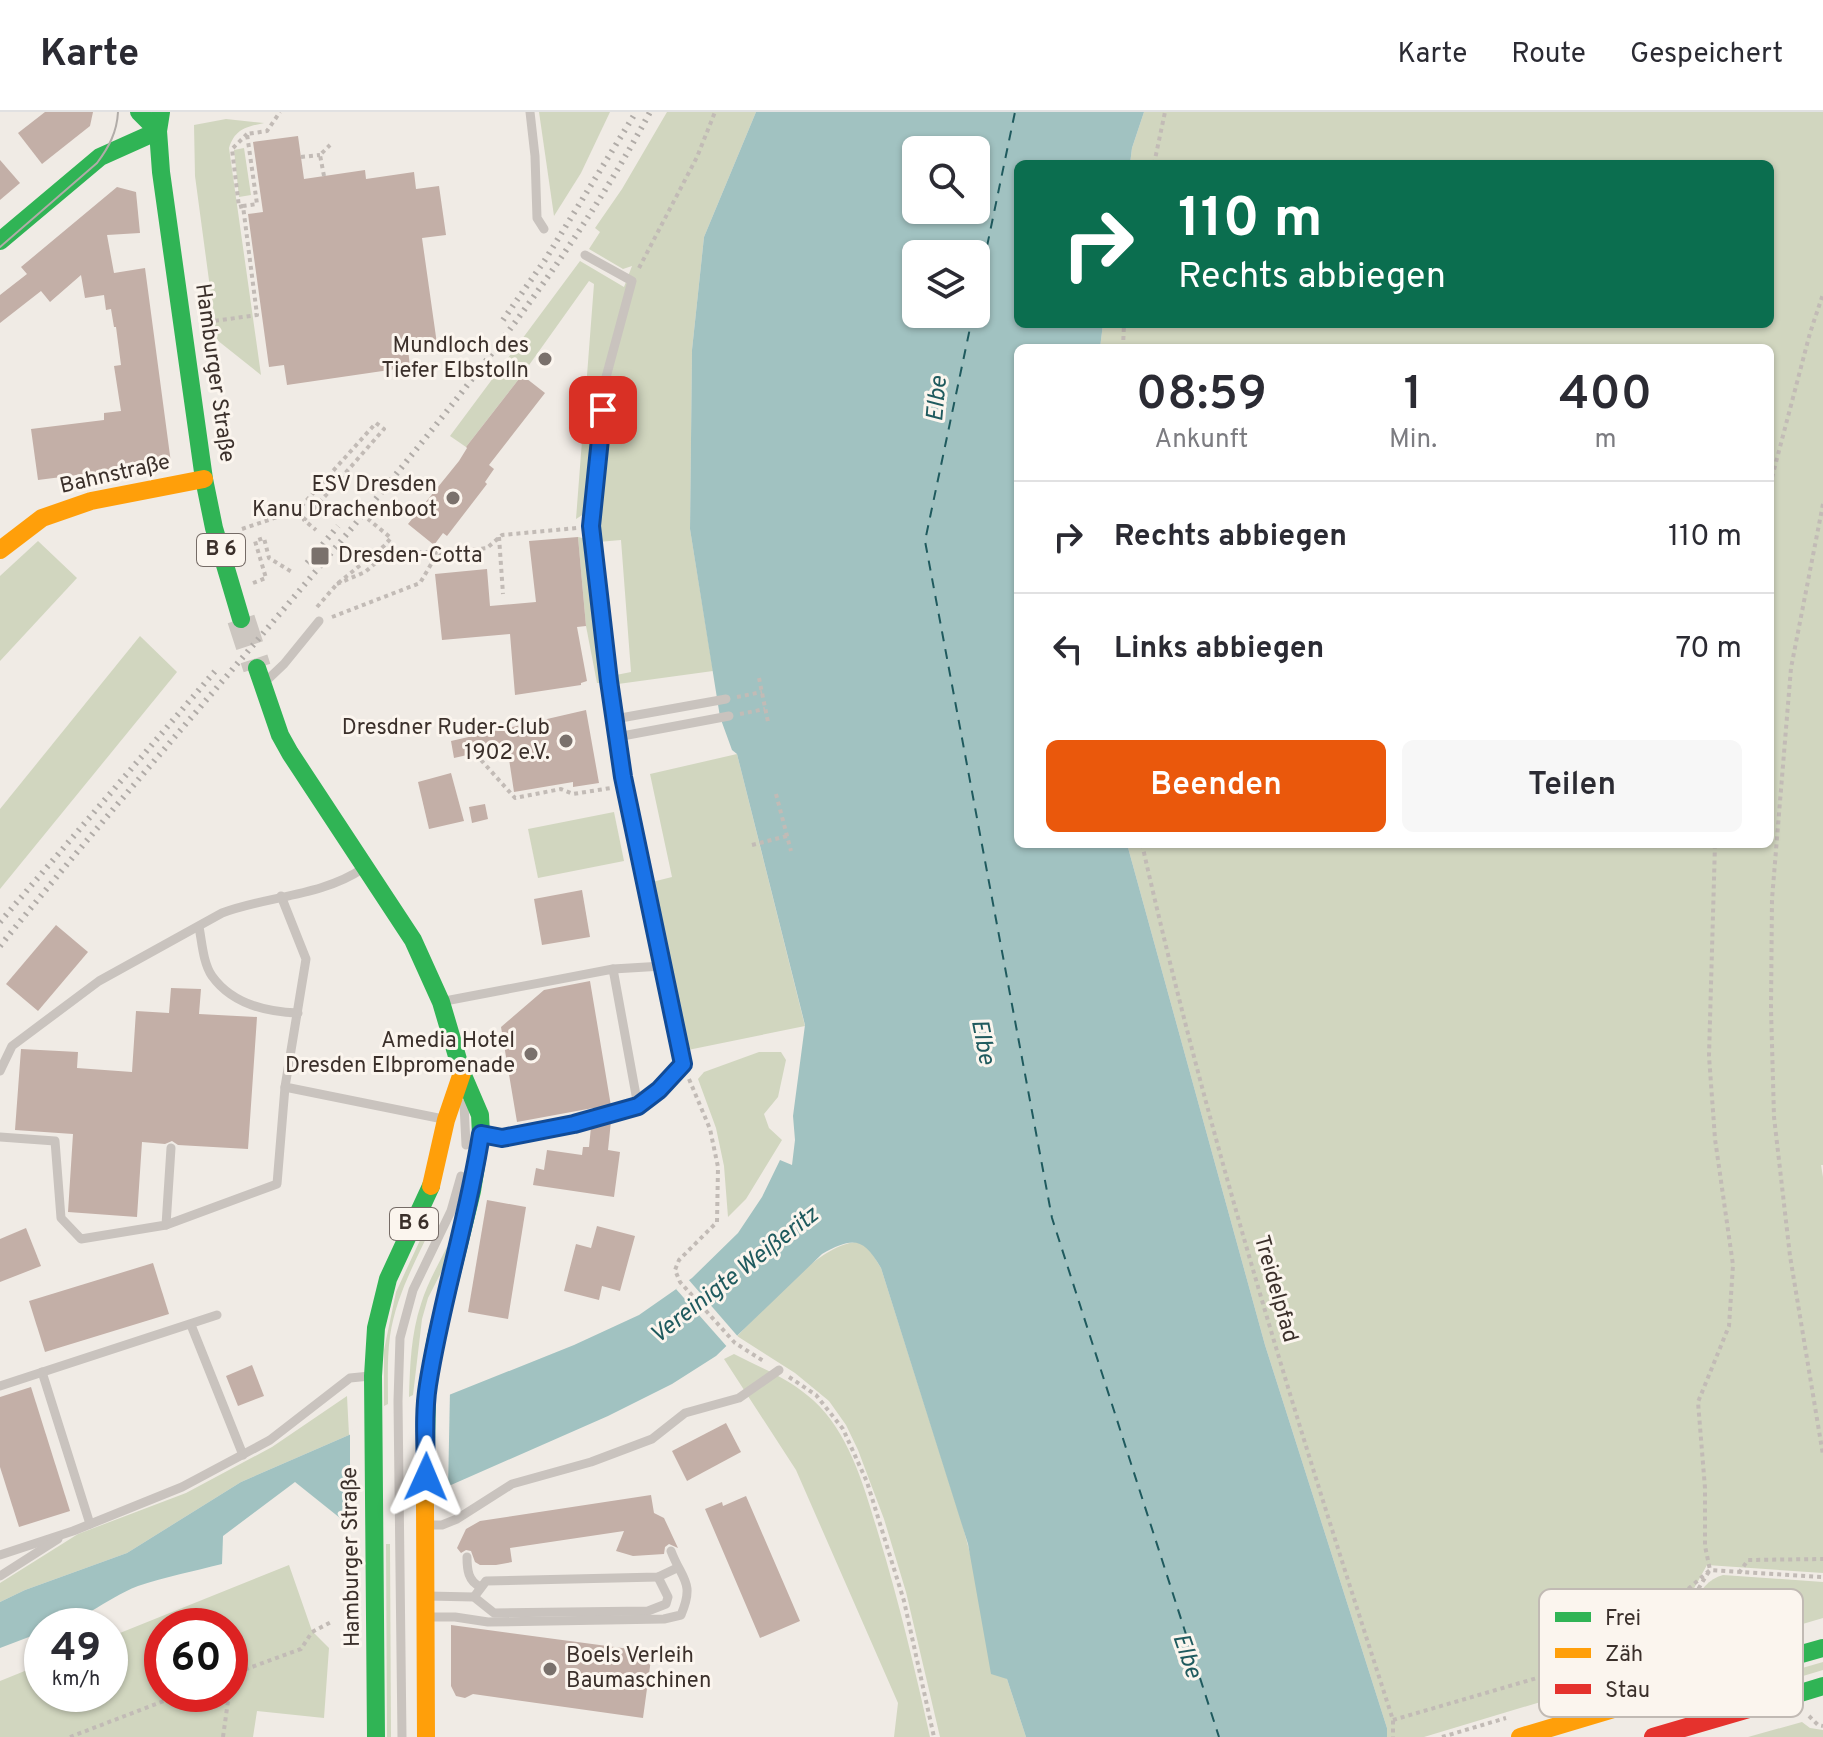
<!DOCTYPE html>
<html lang="de">
<head>
<meta charset="utf-8">
<style>
	:root { --surface:#fff; --page:#f7f7f7; --text:#2b2b33; --muted:#7c7c81; --line:#e1e1e2; --accent:#ea580c }
	body { margin:0; font-family:Overpass,sans-serif; background:var(--page); color:var(--text); height:100vh; display:flex; flex-direction:column; font-size:30px; white-space:nowrap }
	* { box-sizing:border-box; margin:0 }
	p { font-size:26px; color:var(--muted) }
	.icon { flex:none; width:44px; height:44px; fill:none; stroke:currentColor; stroke-width:2; stroke-linecap:round; stroke-linejoin:round }
	.map { position:relative; flex:1; overflow:hidden }
	.side { position:absolute; left:1014px; top:232px; width:760px; height:504px; display:flex; flex-direction:column; background:var(--surface); border-radius:12px; box-shadow:0 2px 6px #0004 }
	.side>* { flex:none }
	.banner { position:absolute; left:1014px; top:48px; width:760px; height:168px; border-radius:12px; box-shadow:0 2px 6px #0004; background:#0b6e4f; color:#fff; overflow:hidden }
	.tools { position:absolute; left:902px; top:24px; display:grid; gap:16px }
	.tools a { display:grid; place-items:center; width:88px; height:88px; border-radius:12px; background:var(--surface); box-shadow:0 2px 6px #0004; font-size:40px }
	.speed { position:absolute; left:24px; top:1496px; display:flex; gap:16px; font-size:40px; font-weight:700; text-align:center }
	.speed>* { display:grid; place-content:center; width:104px; height:104px; border-radius:50%; background:var(--surface); box-shadow:0 2px 6px #0004; line-height:1 }
	.speed small { font-size:20px; font-weight:400 }
	.speed .limit { border:12px solid #d22; background:#fff; color:#111 }
	.pin { position:absolute; display:grid; place-items:center; width:68px; height:68px; color:#fff; margin:-34px; border-radius:16px; box-shadow:0 4px 12px #0006 }
	.me { position:absolute; width:88px; margin:-44px; rotate:1deg; stroke-linejoin:round; filter:drop-shadow(0 0 6px #0008) }
	.turn { display:flex; align-items:center; gap:28px; height:168px; padding:0 32px; font-size:36px }
	.turn .icon { width:104px; height:104px; stroke-width:2.5 }
	.turn b { display:block; font-size:56px; line-height:68px }
	.eta { display:flex; justify-content:space-evenly; align-items:center; height:136px; text-align:center }
	.eta b { font-size:48px; font-weight:600; line-height:56px }
	.cta { display:flex; gap:16px; margin-top:auto; padding:16px 32px }
	.cta a { flex:1; height:92px; border-radius:12px; background:var(--accent); color:#fff; font-size:32px; font-weight:600; line-height:92px; text-align:center }
	.cta a+a { background:var(--page); color:var(--text) }
	ul { padding:0; list-style:none }
	li { display:flex; align-items:center; gap:24px; height:112px; padding:0 32px; border-top:2px solid var(--line) }
	li div { flex:1 }
	li b { display:block; font-size:30px }
	li em { font-style:normal }
	header { display:flex; align-items:center; gap:48px; box-sizing:border-box; height:112px; padding:0 40px; background:var(--surface); border-bottom:2px solid var(--line) }
	header strong { font-size:38px }
	nav { display:flex; gap:44px; margin-inline-start:auto; font-size:28px }
	.map>svg:first-child { display:block }
	.green { fill:#d1d6bf; fill-rule:evenodd }
	.water { fill:#a1c2c1; fill-rule:evenodd }
	.pier { fill:#f0ebe5 }
	.lines { fill:none; stroke-linecap:round; stroke-linejoin:round }
	.ferry { stroke:#1f5a5e; stroke-width:2; stroke-dasharray:10 8; stroke-linecap:butt }
	.building { fill:#c3afa7 }
	.primary-tunnel { stroke:#ccc6c0; stroke-width:28; stroke-dasharray:28 14; stroke-linecap:butt }
	.path { stroke:#c2bbb6; stroke-width:4; stroke-dasharray:4 4; stroke-linecap:butt }
	.lane { stroke:#c9c3be; stroke-width:9 }
	.fast { stroke:#30b455; stroke-width:18 }
	.slow { stroke:#ff9f0a; stroke-width:18 }
	.tram { stroke:#b1aca8; stroke-width:2 }
	.rail { stroke:#b1aca8; stroke-width:6; stroke-dasharray:2 6; stroke-linecap:butt }
	.path-bridge { stroke:#c2bbb6; stroke-width:4; stroke-dasharray:4 4; stroke-linecap:butt }
	.slow-bridge { stroke:#ff9f0a; stroke-width:18 }
	.jam-bridge { stroke:#e5322d; stroke-width:18 }
	.route-casing { stroke:#114b97; stroke-width:20 }
	.route { stroke:#1a73e8; stroke-width:14 }
	.poi-dot { fill:#7a716c; stroke:#fbf5ee; stroke-width:3 }
	.labels { text-anchor:middle; dominant-baseline:central; stroke-width:6; stroke-linejoin:round; paint-order:stroke }
	.shield { fill:#fbf5ee; stroke:#756b66; stroke-width:2 }
	.shield-label { font-size:20px; font-weight:bold; fill:#3b302b }
	.poi-label { font-size:22px; fill:#3b302b; stroke:#fbf5ee; text-anchor:end }
	.street-label { font-size:22px; fill:#3b302b; stroke:#fbf5ee }
	.water-label { font-size:24px; font-style:italic; fill:#1f5a5e; stroke:#fbf5ee }
	.key { fill:#fbf5ee; stroke:#c1bab4; stroke-width:2 }
	.key-label { font-size:22px; fill:#3b302b }
</style>
</head>
<body>
<header>
<strong>Karte</strong>
<nav><a>Karte</a><a>Route</a><a>Gespeichert</a></nav>
</header>
<div class="map">
<svg width="1823" height="1625" viewBox="0 0 1823 1625">
	<rect width="100%" height="100%" fill="#f0ebe5"/>
	<g class="green">
		<path d="M539,0H610L581,61L554,104Z"/>
		<path d="M667,0H756L704,125L692,238L690,417L713,559L618,572L616,563L631,560L621,428L598,430L595,410L587,400L576,407L594,172L589,169L522,263L466,335L450,324L580,149L624,175L632,154L623,157L589,137L600,120L595,116L622,77Z"/>
		<path d="M1144,0H1823V1053H1821L1823,1065V1461L1707,1453C1686,1491 1676,1505 1677,1549L1424,1625H1387V1616L1265,1233L1127,732H1770V236H1100L1103,212H1770V52H1130L1132,36Z"/>
		<path d="M226,7L264,11C246,15 235,17 229,36L261,263L217,228L195,64L194,13Z"/>
		<path d="M244,36L251,83L239,85L234,38Z"/>
		<path d="M578,425L587,427L606,571H597L586,514Z"/>
		<path d="M38,429L77,466L0,549V464Z"/>
		<path d="M140,524L177,560L0,777V697Z"/>
		<path d="M737,642L805,914L688,938L652,770L672,765L650,662Z"/>
		<path d="M614,700L624,749L538,766L528,717Z"/>
		<path d="M759,940H781L786,948L778,985L764,1002L769,1016L782,1028L746,1087L728,1105L724,1054L716,1016L698,967L704,960Z"/>
		<path d="M428,1111L432,1114C415,1150 396,1184 390,1224C387,1246 388,1270 388,1292L384,1294V1238L396,1180Z"/>
		<path d="M857,1130L868,1135L881,1156L962,1411L1002,1563L1007,1567L1026,1625H940L906,1480L884,1407L858,1338L846,1313L829,1289L795,1261L737,1224C766,1196 818,1132 857,1130Z"/>
		<path d="M447,1135L453,1137L428,1186L422,1207L413,1283L409,1285C410,1253 411,1222 421,1192C427,1172 438,1153 447,1135Z"/>
		<path d="M734,1242C761,1256 789,1266 813,1288C850,1321 865,1378 879,1424C899,1490 915,1557 930,1625H894L898,1591L796,1358L724,1247Z"/>
		<path d="M347,1284L349,1323L241,1370L127,1441L25,1478L0,1490V1471L78,1422L186,1381L272,1335Z"/>
		<path d="M386,1432H390L391,1625H387Z"/>
		<path d="M289,1453L312,1519L329,1536L324,1606L257,1599L253,1625H0V1569L42,1552V1582H110V1525ZM162,1514H230V1582H162Z"/>
		<path d="M1723,1463L1823,1470V1506L1685,1547C1683,1519 1692,1471 1723,1463Z"/>
		<path d="M1823,1550V1558L1747,1581L1744,1573Z"/>
		<path d="M1802,1610L1810,1616L1823,1618V1625H1748Z"/>
	</g>
	<path class="water" d="M756,0H1144L1132,36L1130,52H1018V212H1103L1100,236H1018V732H1127L1265,1233L1387,1616V1625H1026L1007,1567L991,1562L968,1432L881,1156C863,1125 853,1125 822,1142L716,1244L672,1272L608,1304L451,1373L350,1414L295,1370L223,1424L222,1452C194,1459 165,1465 138,1474C104,1487 80,1514 42,1514V1520L0,1536V1490L25,1478L127,1441L241,1370L349,1323L574,1233L639,1203L692,1166L738,1121L762,1085L780,1048L792,1053L795,1028L793,1004L805,913L737,642L732,638L720,605L690,417L692,238L704,125ZM916,38H976V98H916ZM916,142H976V202H916Z"/>
	<g class="pier">
		<path d="M688,1167L740,1227L729,1237L676,1177Z"/>
		<path d="M450,1278L448,1379L350,1418V1318Z"/>
	</g>
	<g class="lines">
		<g class="ferry">
			<path d="M976,187L1015,0"/>
			<path d="M973,202L925,429L1052,1106L1219,1625"/>
		</g>
	</g>
	<g class="building">
		<path d="M45,0H93L90,14L42,52L18,21Z"/>
		<path d="M298,24L304,67L365,58L366,67L414,60L416,77L439,74L446,123L422,126L437,232L408,237L410,255L287,273L284,253L269,255L248,102L263,100L253,30Z"/>
		<path d="M0,48L20,71L0,88Z"/>
		<path d="M117,75L136,80L140,121L107,123L114,161L145,156L171,351L38,368L31,317L104,308V301L121,299L114,254L121,253L116,215H114L111,197L106,198L104,183L85,186L81,163L50,190L41,179L0,211V183L27,162L21,155Z"/>
		<path d="M522,263L545,281L489,353L494,357L485,370L487,372L447,424L443,421L434,433L408,412L459,349L467,336L466,335Z"/>
		<path d="M578,425L586,514L577,515L587,569L581,571V573L515,583L510,522L442,528L435,462L487,457L490,494L536,490L529,429Z"/>
		<path d="M586,598L599,671L573,675V670L514,680L507,634L454,646L451,629Z"/>
		<path d="M451,661L464,709L429,717L418,670Z"/>
		<path d="M485,692L488,707L472,711L469,695Z"/>
		<path d="M582,778L590,825L542,833L534,787Z"/>
		<path d="M56,813L88,840L38,899L6,872Z"/>
		<path d="M590,869L611,994L593,999V996L517,1010L501,915L544,878Z"/>
		<path d="M171,876L201,877L199,902L257,905L248,1037L178,1033L172,1029L165,1032L142,1030L137,1105L68,1100L73,1022L15,1018L21,937L78,940L77,956L132,960L136,899L169,901Z"/>
		<path d="M611,1009L608,1038L620,1040L614,1085L533,1073L536,1056L544,1058L547,1038L582,1043L583,1035H589L591,1015Z"/>
		<path d="M487,1088L526,1095L508,1207L468,1200Z"/>
		<path d="M597,1114L635,1124L620,1179L602,1174L599,1188L564,1179L576,1132L591,1136Z"/>
		<path d="M26,1116L41,1154L0,1170V1127Z"/>
		<path d="M153,1151L169,1202L45,1240L29,1189Z"/>
		<path d="M252,1253L264,1284L238,1294L226,1264Z"/>
		<path d="M31,1275L70,1399L19,1415L0,1355V1285Z"/>
		<path d="M726,1311L741,1340L687,1369L672,1339Z"/>
		<path d="M651,1383L654,1401L664,1406L678,1436L669,1432L665,1435L664,1442L633,1444L616,1439L624,1419L510,1436L512,1450L496,1453H480L475,1450L471,1439L466,1438L461,1441L457,1436L466,1417L480,1409Z"/>
		<path d="M746,1384L800,1509L760,1526L705,1397L722,1390L723,1394Z"/>
		<path d="M451,1513L652,1540L643,1606L473,1582L465,1586L456,1584L451,1574Z"/>
	</g>
	<g class="lines">
		<path class="primary-tunnel" d="M241,507L257,556"/>
		<g class="path">
			<path d="M301,45L320,43"/>
			<path d="M1154,52L1165,0"/>
			<path d="M324,64L320,43L330,33"/>
			<path d="M243,94L239,95L232,37L247,22"/>
			<path d="M639,156L697,45L715,0"/>
			<path d="M207,210L257,203L243,94L257,92L247,22L267,19L280,0"/>
			<path d="M1123,236L1124,212"/>
			<path d="M1770,373L1810,221L1823,182"/>
			<path d="M1823,392L1791,556L1772,787L1771,897L1774,1005L1790,1144L1823,1343"/>
			<path d="M242,417L298,398L376,311L384,317L304,408L316,418"/>
			<path d="M499,425L503,482"/>
			<path d="M253,471L266,466L255,429L264,426L269,446L292,460"/>
			<path d="M337,472L365,460L378,449L423,440L444,441L487,436L502,423L577,416"/>
			<path d="M317,495L337,472L384,434L391,426L368,407"/>
			<path d="M332,505L420,471L433,449L442,442"/>
			<path d="M759,566L768,610"/>
			<path d="M737,585L762,580"/>
			<path d="M740,602L765,597"/>
			<path d="M481,648L515,686L561,677L573,682L611,676"/>
			<path d="M776,682L791,739"/>
			<path d="M1142,732C1209,1029 1299,1318 1393,1608V1625"/>
			<path d="M752,733L787,724"/>
			<path d="M689,967L710,1017L718,1055L717,1110L679,1148L675,1158L680,1170L735,1231L765,1250"/>
			<path d="M789,1265L816,1283L843,1317L867,1370L904,1489L934,1625"/>
			<path d="M1739,1461L1748,1448L1823,1447"/>
			<path d="M1683,1553C1674,1518 1691,1487 1710,1458L1705,1434V1376L1698,1290L1729,1214L1733,1153L1715,1027L1709,944L1715,732"/>
			<path d="M230,1563L301,1537L312,1520L333,1509"/>
			<path d="M230,1574L231,1563"/>
			<path d="M1809,1604L1818,1613L1823,1614"/>
			<path d="M1393,1608L1585,1552L1657,1504L1710,1458L1823,1465"/>
			<path d="M70,1625L182,1582"/>
			<path d="M223,1625L229,1582"/>
		</g>
		<g class="lane">
			<path d="M530,0L535,44L537,106L544,117"/>
			<path d="M265,570L284,552L319,509"/>
			<path d="M615,607L726,587"/>
			<path d="M617,625L729,604"/>
			<path d="M281,784L306,847L285,975L443,1007"/>
			<path d="M199,815C202,830 203,851 212,864C232,892 267,900 298,901"/>
			<path d="M613,857L663,854"/>
			<path d="M445,889L613,857L638,994"/>
			<path d="M0,959L12,934L99,869L222,801C267,784 322,784 362,757"/>
			<path d="M464,992L466,1033"/>
			<path d="M484,1023L502,1026L574,1012L638,994L659,978L683,952L623,665L591,414L605,269L632,169L585,143"/>
			<path d="M0,1025L55,1029L61,1106L81,1127L166,1113L171,1036"/>
			<path d="M166,1113L277,1072L285,975"/>
			<path d="M191,1213L243,1343"/>
			<path d="M42,1260L90,1412"/>
			<path d="M0,1274L217,1203"/>
			<path d="M428,1413H442L457,1407L512,1372L591,1350L652,1327L685,1301L739,1286L779,1258"/>
			<path d="M0,1443L73,1419L182,1375L270,1328L350,1266L370,1264"/>
			<path d="M467,1445C467,1457 468,1470 481,1475"/>
			<path d="M0,1464L58,1427"/>
			<path d="M427,1484L474,1485L494,1501L648,1499L666,1492L668,1485L658,1465"/>
			<path d="M474,1485L486,1469L658,1465L677,1456"/>
			<path d="M427,1505H455L488,1510L664,1507L681,1503C695,1470 682,1468 671,1439"/>
			<path d="M402,1625L398,1289L400,1226L413,1178L451,1099L461,1064"/>
		</g>
		<g class="fast">
			<path d="M161,0L158,19L161,60L204,367L214,416L241,507"/>
			<path d="M0,129L100,45L158,19L139,0"/>
			<path d="M257,556L280,623L290,641L413,828L441,890L462,961L480,1003L481,1022L472,1079L436,1226L427,1277L425,1392"/>
			<path d="M1741,1559L1823,1536"/>
			<path d="M1752,1596L1823,1574"/>
			<path d="M376,1625L373,1264L376,1216L388,1167L431,1074"/>
		</g>
		<g class="slow">
			<path d="M0,438L42,406L91,389L204,367"/>
			<path d="M431,1074L446,1008L462,961"/>
			<path d="M425,1392L426,1625"/>
		</g>
		<path class="tram" d="M0,135L97,51C109,35 117,20 118,0"/>
		<g class="rail">
			<path d="M503,208L545,148L636,0"/>
			<path d="M307,451L338,414"/>
			<path d="M0,810L216,558"/>
			<path d="M0,834C129,674 267,521 397,361C490,247 580,131 650,0"/>
		</g>
		<path class="path-bridge" d="M1442,1625L1506,1606"/>
		<path class="slow-bridge" d="M1520,1625L1741,1559"/>
		<path class="jam-bridge" d="M1653,1625L1752,1596"/>
	</g>
	<g class="lines">
		<g class="route-casing">
			<path id="route" d="M426,1365C426,1335 423,1303 428,1273C441,1189 468,1107 481,1022L502,1026L574,1012L638,994L659,978L683,952L623,665L609,569L591,414L603,298"/>
		</g>
		<use href="#route" class="route"/>
	</g>
	<g class="poi-dot">
		<circle cx="545" cy="247" r="8"/>
		<circle cx="453" cy="386" r="8"/>
		<rect x="310" y="434" width="20" height="20" rx="4"/>
		<circle cx="566" cy="629" r="8"/>
		<circle cx="531" cy="942" r="8"/>
		<circle cx="550" cy="1557" r="8"/>
	</g>
	<g class="labels">
		<g class="shield">
			<rect x="197" y="422" width="48" height="32" rx="6"/>
			<rect x="390" y="1096" width="48" height="32" rx="6"/>
		</g>
		<g class="shield-label">
			<text x="221" y="438">B 6</text>
			<text x="414" y="1112">B 6</text>
		</g>
		<g class="poi-label">
			<text x="529" y="234">Mundloch des<tspan x="529" dy="25">Tiefer Elbstolln</tspan></text>
			<text x="437" y="373">ESV Dresden<tspan x="437" dy="25">Kanu Drachenboot</tspan></text>
			<text x="338" y="444" text-anchor="start">Dresden-Cotta</text>
			<text x="550" y="616">Dresdner Ruder-Club<tspan x="550" dy="25">1902 e.V.</tspan></text>
			<text x="515" y="929">Amedia Hotel<tspan x="515" dy="25">Dresden Elbpromenade</tspan></text>
			<text x="566" y="1544" text-anchor="start">Boels Verleih<tspan x="566" dy="25">Baumaschinen</tspan></text>
		</g>
		<g class="street-label">
			<text transform="translate(214 261) rotate(82)">Hamburger Straße</text>
			<text transform="translate(115 363) rotate(-13)">Bahnstraße</text>
			<text transform="translate(1275 1177) rotate(74)">Treidelpfad</text>
			<text transform="translate(352 1445) rotate(-91)">Hamburger Straße</text>
		</g>
		<g class="water-label">
			<text transform="translate(938 287) rotate(-85)">Elbe</text>
			<text transform="translate(982 930) rotate(79)">Elbe</text>
			<text transform="translate(735 1164) rotate(-38)">Vereinigte Weißeritz</text>
			<text transform="translate(1186 1544) rotate(71)">Elbe</text>
		</g>
	</g>
	<rect x="1539" y="1477" width="264" height="128" rx="12" class="key"/>
	<rect x="1555" y="1500" width="36" height="10" fill="#30b455"/>
	<rect x="1555" y="1536" width="36" height="10" fill="#ff9f0a"/>
	<rect x="1555" y="1572" width="36" height="10" fill="#e5322d"/>
	<g class="key-label">
		<text x="1605" y="1513">Frei</text>
		<text x="1605" y="1549">Zäh</text>
		<text x="1605" y="1585">Stau</text>
	</g>
</svg>
<div class="tools">
<a><svg class="icon" aria-label="search" viewBox="0 0 24 24"><circle cx="10" cy="10" r="6"/><path d="M15 15l6 6"/></svg></a>
<a><svg class="icon" aria-label="layers" viewBox="0 0 24 24"><path d="M12 4l9 5-9 5-9-5zM3 14l9 5 9-5"/></svg></a>
</div>
<div class="speed"><div>49<small>km/h</small></div><div class="limit">60</div></div>
<div class="pin" style="left:603px;top:298px;background:#d93025"><svg class="icon" aria-label="arrive" viewBox="0 0 24 24"><path d="M6 21V4h12l-3 4 3 4H6"/></svg></div>
<svg class="me" style="left:426px;top:1365px" viewBox="-20 -20 40 40"><path d="M0-17L14 15 0 8-14 15z" fill="#1a73e8" stroke="#fff" stroke-width="4"/></svg>
<div class="banner">
<div class="turn"><svg class="icon" aria-label="right" viewBox="0 0 24 24"><path d="M7 20v-9h11M14 6l5 5-5 5"/></svg><div><b>110 m</b>Rechts abbiegen</div></div>
</div>
<section class="side">
<div class="eta">
<div><b>08:59</b><p>Ankunft</p></div>
<div><b>1</b><p>Min.</p></div>
<div><b>400</b><p>m</p></div>
</div>
<ul>
<li><svg class="icon" aria-label="right" viewBox="0 0 24 24"><path d="M7 20v-9h11M14 6l5 5-5 5"/></svg><div><b>Rechts abbiegen</b></div><em>110 m</em></li>
<li><svg class="icon" aria-label="left" viewBox="0 0 24 24"><path d="M17 20v-9H6M10 6l-5 5 5 5"/></svg><div><b>Links abbiegen</b></div><em>70 m</em></li>
</ul>
<div class="cta"><a>Beenden</a><a>Teilen</a></div>
</section>
</div>
</body>
</html>
